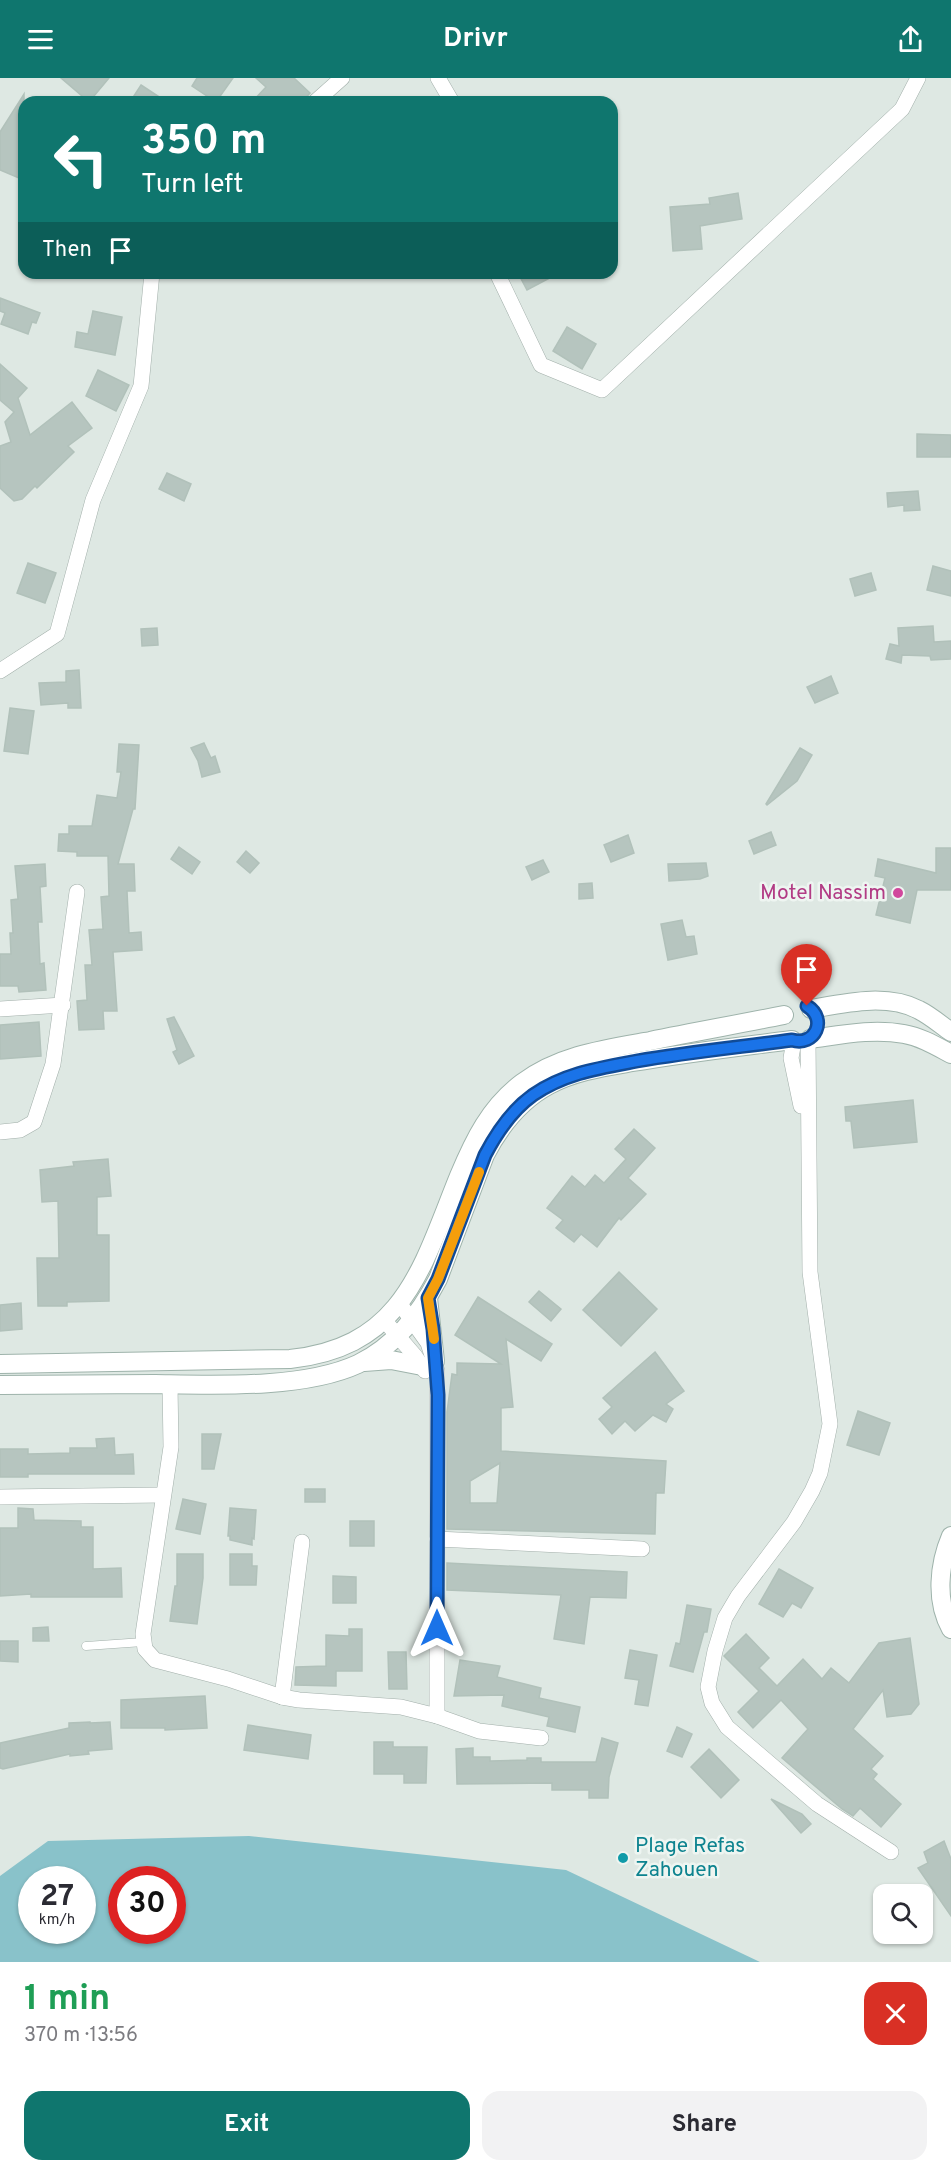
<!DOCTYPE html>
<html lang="en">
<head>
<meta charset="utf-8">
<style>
	:root { --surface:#fff; --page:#f2f2f3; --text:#2b2b33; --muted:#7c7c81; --accent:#0f766e }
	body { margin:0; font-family:Overpass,sans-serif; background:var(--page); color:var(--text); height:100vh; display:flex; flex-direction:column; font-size:22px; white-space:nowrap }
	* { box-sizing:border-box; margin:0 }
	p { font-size:20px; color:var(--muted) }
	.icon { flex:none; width:33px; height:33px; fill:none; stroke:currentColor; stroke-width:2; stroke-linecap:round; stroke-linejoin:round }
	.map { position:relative; height:1884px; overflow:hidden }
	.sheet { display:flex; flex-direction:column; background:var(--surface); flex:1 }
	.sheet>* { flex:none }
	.hud { position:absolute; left:18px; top:18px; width:600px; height:183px; border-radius:18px; box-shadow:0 2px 4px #0004; background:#0f766e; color:#fff; overflow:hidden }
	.fabs { position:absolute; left:873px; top:1806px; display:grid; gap:12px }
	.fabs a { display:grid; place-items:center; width:60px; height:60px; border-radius:12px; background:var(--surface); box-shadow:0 2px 4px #0004; font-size:30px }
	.speed { position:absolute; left:18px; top:1788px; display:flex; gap:12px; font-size:30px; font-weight:700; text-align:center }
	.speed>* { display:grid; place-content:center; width:78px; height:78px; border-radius:50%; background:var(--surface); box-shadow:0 2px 4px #0004; line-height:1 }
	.speed small { font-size:15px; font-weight:400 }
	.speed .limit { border:9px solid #d22; background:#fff; color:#111 }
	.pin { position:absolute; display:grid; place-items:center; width:51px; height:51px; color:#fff; margin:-62px -26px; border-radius:50% 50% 50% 0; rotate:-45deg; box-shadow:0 0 6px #0007 }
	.pin .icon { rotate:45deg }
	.me { position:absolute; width:66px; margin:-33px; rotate:0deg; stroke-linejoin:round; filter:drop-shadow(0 0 4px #0008) }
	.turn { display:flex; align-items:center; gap:21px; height:126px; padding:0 24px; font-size:27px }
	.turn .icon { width:78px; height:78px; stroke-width:2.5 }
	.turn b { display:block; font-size:42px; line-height:51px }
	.then { display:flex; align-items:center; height:57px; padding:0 24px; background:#0003; gap:12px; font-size:22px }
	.round { display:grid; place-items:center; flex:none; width:63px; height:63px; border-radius:18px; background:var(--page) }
	.headline { display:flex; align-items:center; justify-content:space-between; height:102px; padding:0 24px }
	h1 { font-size:36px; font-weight:700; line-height:45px; color:#1e9e55 }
	.primary-button { display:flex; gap:12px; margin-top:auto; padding:12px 24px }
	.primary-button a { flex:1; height:69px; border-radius:18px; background:var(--accent); color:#fff; font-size:24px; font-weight:700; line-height:69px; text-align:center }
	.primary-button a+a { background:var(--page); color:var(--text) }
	header { display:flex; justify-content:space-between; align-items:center; height:78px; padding:0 24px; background:var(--accent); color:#fff; font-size:27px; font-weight:700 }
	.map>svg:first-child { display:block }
	.water { fill:#89c2ca; fill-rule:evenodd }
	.building { fill:#b6c5bf; stroke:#b1c1ba; stroke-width:1.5; fill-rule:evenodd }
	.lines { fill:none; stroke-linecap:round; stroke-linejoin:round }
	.lane-casing { stroke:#a2afaa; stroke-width:9 }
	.street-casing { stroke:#a2afaa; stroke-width:16 }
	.secondary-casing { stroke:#9eb3ab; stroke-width:20 }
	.lane { stroke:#fff; stroke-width:8 }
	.street { stroke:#fff; stroke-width:15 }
	.secondary { stroke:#fff; stroke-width:18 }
	.route-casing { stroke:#114b97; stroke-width:15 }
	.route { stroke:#1a73e8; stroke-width:10 }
	.slow { stroke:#f59e0b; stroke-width:10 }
	.hotel-dot { fill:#d1479c; stroke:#eef5f1; stroke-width:2 }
	.culture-dot { fill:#0f9aa8; stroke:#eef5f1; stroke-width:2 }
	.labels { text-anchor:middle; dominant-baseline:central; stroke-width:5; stroke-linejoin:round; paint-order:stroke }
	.hotel-label { font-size:21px; fill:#b23c85; stroke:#eef5f1; text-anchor:end }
	.culture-label { font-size:21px; fill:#0d838f; stroke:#eef5f1; text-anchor:start }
</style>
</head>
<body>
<header><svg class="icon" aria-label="menu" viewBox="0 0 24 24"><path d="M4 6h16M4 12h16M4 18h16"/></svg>Drivr<svg class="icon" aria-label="share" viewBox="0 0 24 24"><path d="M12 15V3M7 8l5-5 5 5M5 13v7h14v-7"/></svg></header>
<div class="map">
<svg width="951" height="1884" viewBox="0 0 951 1884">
	<rect width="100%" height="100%" fill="#dee8e3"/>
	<path class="water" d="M249,1758L566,1792L760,1884H0V1798L48,1763ZM32,1802H82V1852H32ZM122,1802H172V1852H122Z"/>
	<g class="building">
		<path d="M61,0H109L89,24Z"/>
		<path d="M197,0H233L216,24L192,8Z"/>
		<path d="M256,0H294L310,15L302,24H252L266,9Z"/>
		<path d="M141,7L167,24H130Z"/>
		<path d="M24,16V102L0,92V54Z"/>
		<path d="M738,115L742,141L700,148L702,171L673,173L670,129L710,126L709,120Z"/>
		<path d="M518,195H559L527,212Z"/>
		<path d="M0,220L40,235L36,245L32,244L28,256L1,246L5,235L0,233Z"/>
		<path d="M93,233L122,239L115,277L75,269L77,254L88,256Z"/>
		<path d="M567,249L596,266L582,291L553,273Z"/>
		<path d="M0,286L27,310L18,320L30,357L72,324L92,350L68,368L74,374L37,410L35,408L22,421L14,423L0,410V368L11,364L5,344L14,334L0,322Z"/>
		<path d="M98,292L129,307L116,333L86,318Z"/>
		<path d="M917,356L951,357V379H917Z"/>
		<path d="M167,395L191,406L184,423L159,411Z"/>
		<path d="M918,413L920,432L904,433V427L888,429L887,415Z"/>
		<path d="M28,485L56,495L45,525L17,515Z"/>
		<path d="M933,488L951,493V518L927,512Z"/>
		<path d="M871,495L876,512L855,518L850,501Z"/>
		<path d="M933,548L934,564L951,563V581L931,582L930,578L902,577L901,585L886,581L890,566L899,568L898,550Z"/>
		<path d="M157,550L158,567L142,568L141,551Z"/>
		<path d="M79,592L81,630H68V625L41,627L39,605L66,604V593Z"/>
		<path d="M831,598L838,615L815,625L807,609Z"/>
		<path d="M10,630L34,633L28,676L4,673Z"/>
		<path d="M204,665L211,680L215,678L220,694L202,699L198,683L191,670Z"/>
		<path d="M119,666L139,667L135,731H133L118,786H134L135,813H127L129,855L141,854L142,872L113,874L117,933H103L104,951L79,952L77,923L87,922L85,887H92L89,852L103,851L101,819L109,818L108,778H77V774L58,773L59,756H69V748H92L97,717L117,720L121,694H117Z"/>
		<path d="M800,670L812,677L797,703L767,727L766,726Z"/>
		<path d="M771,754L776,767L754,776L749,763Z"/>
		<path d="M628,757L634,775L611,784L604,767Z"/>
		<path d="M179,769L200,784L192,796L171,781Z"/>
		<path d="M936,770H951V812H917L910,845L876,837L885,800L875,798L878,781L936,795Z"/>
		<path d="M246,773L259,785L250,795L237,784Z"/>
		<path d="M543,782L549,794L532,802L526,789Z"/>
		<path d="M706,785L708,798L700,801L669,803L668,786Z"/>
		<path d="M45,786L46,808L40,809L42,844H38L40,886L44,885L46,912L19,914L18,908H0V876H11L10,855H13L11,822L18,821L15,788Z"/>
		<path d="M592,805L593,820L579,821V806Z"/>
		<path d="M682,842L686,859L694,858L697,876L668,882L661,846Z"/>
		<path d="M174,939L194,978L179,986L173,974L177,972L167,941Z"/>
		<path d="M39,944L41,978L0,981V947Z"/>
		<path d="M913,1022L917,1064L854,1070L851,1043H846L845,1029Z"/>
		<path d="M634,1051L655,1070L628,1100L646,1116L621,1142L619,1140L597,1169L581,1156L574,1164L556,1150L563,1142L547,1130L572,1098L585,1109L595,1097L604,1105L626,1081L615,1071Z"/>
		<path d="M108,1081L111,1118L97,1119V1157H109V1223L67,1224V1228H38L37,1180H59L58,1123L42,1124L40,1092L74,1088L73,1084Z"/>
		<path d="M619,1194L657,1231L621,1268L583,1232Z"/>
		<path d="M539,1213L561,1231L551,1243L529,1224Z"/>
		<path d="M478,1219L552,1266L541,1283L506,1261L513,1329L501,1330V1373L666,1383L664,1415H656L655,1456L447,1451V1334L452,1296L457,1297V1285L501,1286L455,1257ZM500,1385L497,1425H470V1403Z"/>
		<path d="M21,1225L22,1251L0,1253V1227Z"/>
		<path d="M655,1274L684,1313L666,1326L673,1331L666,1344L653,1337L635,1353L625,1343L612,1356L599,1341L612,1329L603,1320Z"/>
		<path d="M858,1333L890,1345L879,1377L847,1367Z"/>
		<path d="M202,1356H221L214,1391H202Z"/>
		<path d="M114,1360L115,1377L133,1376L134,1396H28V1399H0V1371H28V1376L70,1375V1370H97L96,1361Z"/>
		<rect x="305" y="1411" width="20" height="13"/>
		<path d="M183,1421L206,1426L200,1456L176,1451Z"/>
		<path d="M18,1430L33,1431L34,1442L81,1443V1449H93V1491L121,1490L122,1519H31V1516L0,1518V1450H18Z"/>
		<path d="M230,1430L256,1432L254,1461L252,1460V1467L230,1462V1458H228Z"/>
		<rect x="350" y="1443" width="24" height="25"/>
		<path d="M177,1476H203V1500L197,1546L170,1543L175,1508H177Z"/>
		<path d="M230,1476H252V1488H257L256,1507H230Z"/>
		<path d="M447,1485L627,1494L626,1520L590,1519L584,1566L554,1561L561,1517L447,1512Z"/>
		<path d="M779,1491L813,1510L801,1530L792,1525L783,1539L759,1526Z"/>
		<path d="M333,1498L356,1499V1525H333Z"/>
		<path d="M687,1527L711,1531L707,1554H704L693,1594L670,1588L676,1565L680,1566Z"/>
		<path d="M48,1549L49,1563H33V1550Z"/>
		<path d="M349,1551H362V1593H336V1608L295,1607L296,1589L326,1588V1557L349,1558Z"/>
		<path d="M746,1556L769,1580L759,1590L777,1608L803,1581L822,1601L831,1590L849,1605L879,1565L910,1560L919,1626L911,1636L887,1639L883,1612L853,1651L883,1678L871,1691L877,1696L873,1701L901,1726L881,1749L860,1730L853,1738L842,1731L782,1680L808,1651L781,1622L753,1650L738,1634L759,1613L724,1578Z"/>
		<path d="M0,1563H18V1584L0,1583Z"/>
		<path d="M630,1572L657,1577L648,1628L635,1626L639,1602L625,1600Z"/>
		<path d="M388,1574H406L407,1611H389Z"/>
		<path d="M460,1582L500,1588L497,1599L541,1610L539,1620L580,1629L575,1654L547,1648L549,1639L502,1628L504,1617L454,1618Z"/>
		<path d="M205,1618L207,1650L165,1652V1650H121V1622Z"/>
		<path d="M90,1644V1645L110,1644L112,1671L88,1673L89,1676L70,1678V1676L3,1691L0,1690V1665L69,1650V1645Z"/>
		<path d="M248,1647L311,1657L308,1681L244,1672Z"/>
		<path d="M677,1649L692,1656L682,1679L667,1673Z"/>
		<path d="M602,1660L618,1665L609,1699L608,1720H589V1712H552V1705L457,1706L456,1671L473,1670V1679H490V1683L527,1682V1680H541V1684H596Z"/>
		<path d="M374,1664H393V1669H427L426,1705H404V1696H374Z"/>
		<path d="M709,1671L739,1702L721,1720L691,1689Z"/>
		<path d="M771,1721L802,1736L811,1746L801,1755Z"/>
		<path d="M944,1763L951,1781V1838L918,1790L928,1785L924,1774Z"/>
	</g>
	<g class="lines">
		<g class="lane-casing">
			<path id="lane" d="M86,1568L143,1564"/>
		</g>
		<g class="street-casing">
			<g id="street">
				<path d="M438,0L452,24"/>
				<path d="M315,24L342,0"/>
				<path d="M497,195L541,287L602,312L902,31L918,0"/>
				<path d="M0,593L57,556L93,422L141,308L152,195"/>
				<path d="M0,931L63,927"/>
				<path d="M808,962L810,1194L830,1346L820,1395L812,1413L794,1444L738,1518L725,1540L715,1573L708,1609L712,1625L727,1649L817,1726L891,1774"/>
				<path d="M794,963L791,980L801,1028"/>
				<path d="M0,1054L20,1052L34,1044L53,986L77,814"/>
				<path d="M400,1226L428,1265L437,1293V1638"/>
				<path d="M384,1242L415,1278L425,1293"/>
				<path d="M170,1307L171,1369L143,1556L145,1571L155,1582L228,1601L282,1619L299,1622L401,1629L437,1638L479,1653L541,1660"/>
				<path d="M0,1419L163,1417"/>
				<path d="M437,1461L642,1471"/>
				<path d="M282,1619L302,1464"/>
			</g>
		</g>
		<g class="secondary-casing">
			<g id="secondary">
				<path d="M811,931C845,925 887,915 919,932C931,938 941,947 951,954"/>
				<path d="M810,961C840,957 873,950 904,956C921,959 936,968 951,976"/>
				<path d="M428,1220L435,1283"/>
				<path d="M364,1284L391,1282L422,1288"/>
				<path d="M0,1286L290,1281C404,1269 422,1189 459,1098C474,1062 490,1029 522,1005C559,977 605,971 650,963C694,954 739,946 784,937"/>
				<path d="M0,1307C52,1307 103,1306 155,1306C215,1307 304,1311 358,1286C395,1268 419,1237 438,1201L485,1077C500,1048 519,1023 549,1007C575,993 604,989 633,984C685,975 738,969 792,962"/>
				<path d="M951,1458C939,1486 935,1523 951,1551"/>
			</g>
		</g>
		<use href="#lane" class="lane"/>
		<use href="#street" class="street"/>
		<use href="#secondary" class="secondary"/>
	</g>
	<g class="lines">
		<g class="route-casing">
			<path id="route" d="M437,1550L438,1317L433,1251L428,1220L438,1201L485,1077C497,1054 512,1032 533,1017C565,995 600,990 637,983C689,974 740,969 792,962C815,969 828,941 807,928"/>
		</g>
		<use href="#route" class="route"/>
		<path class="slow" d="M434,1261L428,1220L438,1201L479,1094"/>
	</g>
	<circle class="hotel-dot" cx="898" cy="815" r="6"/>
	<circle class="culture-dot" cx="623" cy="1780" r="6"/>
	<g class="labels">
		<g class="hotel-label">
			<text x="886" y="815">Motel Nassim</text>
		</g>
		<g class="culture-label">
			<text x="635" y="1768">Plage Refas<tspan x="635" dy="24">Zahouen</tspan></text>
		</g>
	</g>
</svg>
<div class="fabs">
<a><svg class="icon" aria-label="search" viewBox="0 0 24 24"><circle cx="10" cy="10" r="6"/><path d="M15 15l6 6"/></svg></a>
</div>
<div class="speed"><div>27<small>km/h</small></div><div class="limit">30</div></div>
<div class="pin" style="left:807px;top:928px;background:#d93025"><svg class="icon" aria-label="arrive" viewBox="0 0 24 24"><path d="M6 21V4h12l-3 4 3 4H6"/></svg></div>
<svg class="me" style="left:437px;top:1550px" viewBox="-20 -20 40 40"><path d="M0-17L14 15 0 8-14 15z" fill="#1a73e8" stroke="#fff" stroke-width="4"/></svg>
<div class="hud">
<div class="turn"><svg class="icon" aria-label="left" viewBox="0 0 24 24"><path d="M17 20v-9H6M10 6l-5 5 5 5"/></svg><div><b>350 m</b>Turn left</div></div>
<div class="then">Then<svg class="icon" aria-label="arrive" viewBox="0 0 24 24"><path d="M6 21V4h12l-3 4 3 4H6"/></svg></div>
</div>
</div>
<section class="sheet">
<div class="headline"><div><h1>1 min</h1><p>370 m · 13:56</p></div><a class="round" style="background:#d93025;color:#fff"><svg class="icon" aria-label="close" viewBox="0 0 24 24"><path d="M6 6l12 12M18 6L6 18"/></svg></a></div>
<div class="primary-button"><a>Exit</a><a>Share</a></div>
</section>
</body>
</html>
